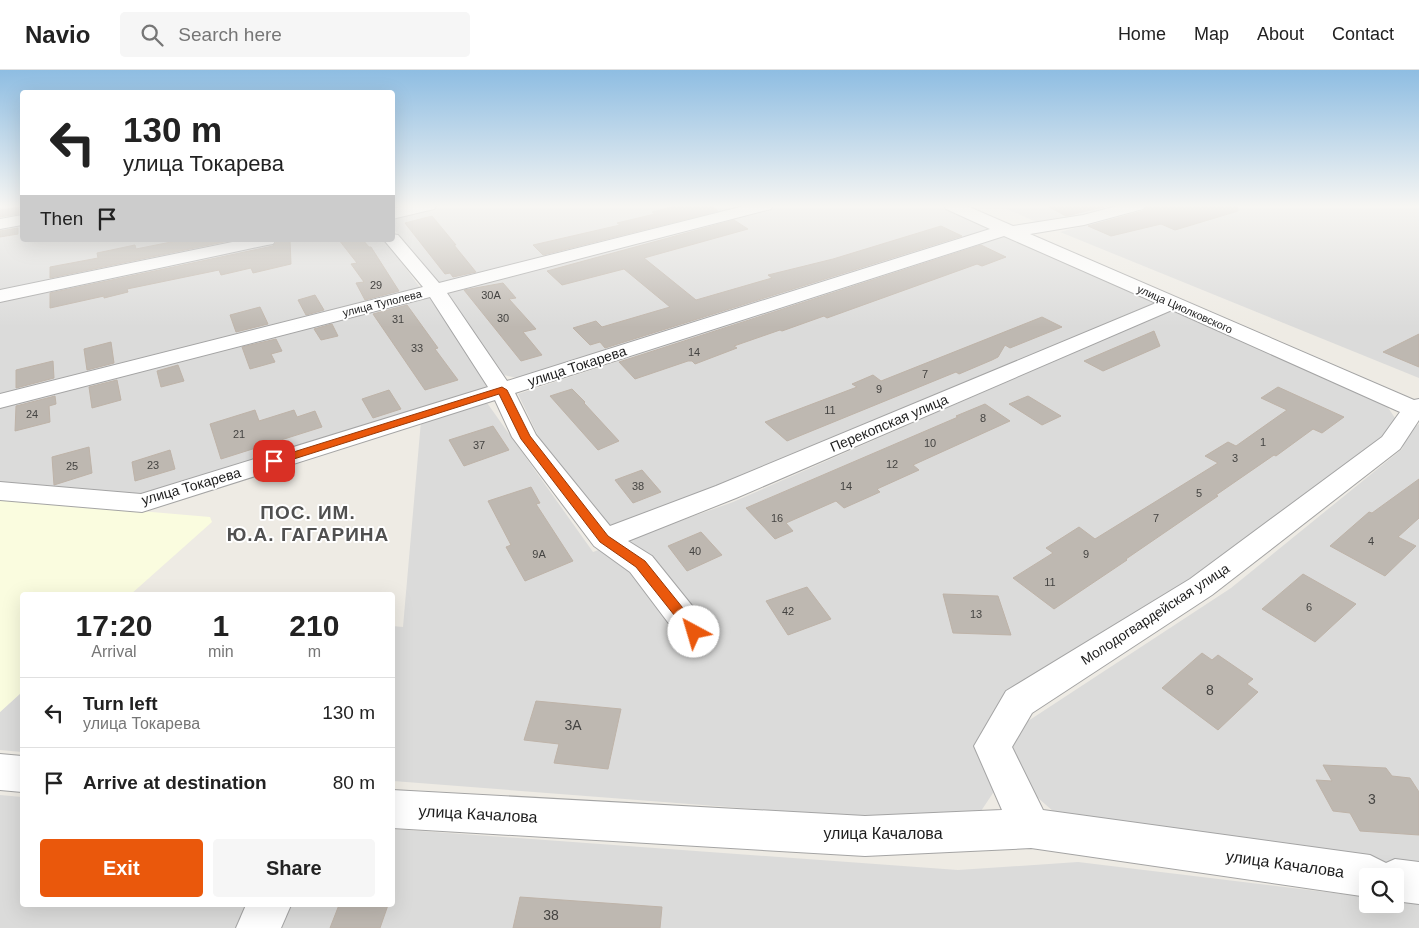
<!DOCTYPE html>
<html lang="en">
<head>
<meta charset="utf-8">
<style>
	:root { --surface:#fff; --page:#f6f6f6; --text:#222; --muted:#767676; --line:#e0e0e0; --accent:#ea580c }
	body { margin:0; font-family:Arial,sans-serif; background:var(--page); color:var(--text); height:100vh; display:flex; flex-direction:column; font-size:19px; white-space:nowrap }
	* { box-sizing:border-box; margin:0 }
	p { font-size:16px; color:var(--muted) }
	.icon { flex:none; width:28px; height:28px; fill:none; stroke:currentColor; stroke-width:2; stroke-linecap:round; stroke-linejoin:round }
	.map { position:relative; flex:1; overflow:hidden }
	.side { position:absolute; left:20px; top:522px; width:375px; height:315px; display:flex; flex-direction:column; background:var(--surface); border-radius:5px; box-shadow:0 5px 20px #0002 }
	.side>* { flex:none }
	.hud { position:absolute; left:20px; top:20px; width:375px; height:152px; border-radius:5px; box-shadow:0 5px 20px #0002; background:#fff; color:var(--text); overflow:hidden }
	.controls { position:absolute; left:1359px; top:798px; display:grid; gap:10px }
	.controls a { display:grid; place-items:center; width:45px; height:45px; border-radius:5px; background:var(--surface); box-shadow:0 5px 20px #0002; font-size:25px }
	.pin { position:absolute; display:grid; place-items:center; width:42px; height:42px; color:#fff; margin:-21px; border-radius:10px; box-shadow:0 2px 8px #0006 }
	.me { position:absolute; width:55px; margin:-28px; rotate:321deg; stroke-linejoin:round; filter:drop-shadow(0 0 4px #0008) }
	.turn { display:flex; align-items:center; gap:18px; height:105px; padding:0 20px; font-size:22px }
	.turn .icon { width:65px; height:65px; stroke-width:2.5 }
	.turn b { display:block; font-size:35px; line-height:42px }
	.then { display:flex; align-items:center; height:48px; padding:0 20px; background:#0003; gap:10px; font-size:19px }
	.eta { display:flex; justify-content:space-evenly; align-items:center; height:85px; text-align:center }
	.eta b { font-size:30px; font-weight:600; line-height:35px }
	.primary-button { display:flex; gap:10px; margin-top:auto; padding:10px 20px }
	.primary-button a { flex:1; height:58px; border-radius:5px; background:var(--accent); color:#fff; font-size:20px; font-weight:600; line-height:58px; text-align:center }
	.primary-button a+a { background:var(--page); color:var(--text) }
	ul { padding:0; list-style:none }
	li { display:flex; align-items:center; gap:15px; height:70px; padding:0 20px; border-top:1px solid var(--line) }
	li div { flex:1 }
	li b { display:block; font-size:19px }
	li em { font-style:normal }
	header { display:flex; align-items:center; gap:30px; box-sizing:border-box; height:70px; padding:0 25px; background:var(--surface); border-bottom:1px solid var(--line) }
	header strong { font-size:24px }
	nav { display:flex; gap:28px; margin-inline-start:auto; font-size:18px }
	.search { width:350px; height:45px; background:var(--page); display:flex; align-items:center; gap:12px; box-sizing:border-box; padding:0 18px; border-radius:5px; color:var(--muted); font-size:19px }
	.map>svg:first-child { display:block }
	.residential { fill:#dbdbda }
	.education { fill:#fafcdf }
	.building { fill:#beb8b1; stroke:#beb3a8 }
	.lines { fill:none; stroke-linecap:round; stroke-linejoin:round }
	.minor-casing { stroke:#a4a4a4; stroke-width:2 }
	.minor { fill:#fff; fill-rule:evenodd }
	.route { fill:#ea580c; stroke:#983908 }
	.labels { text-anchor:middle; dominant-baseline:central; stroke-width:4; stroke-linejoin:round; paint-order:stroke }
	.number-label { font-size:11px; fill:#454442 }
	.far-street-label { font-size:11px; fill:#1d1d1d; stroke:#fff }
	.street-label { font-size:14px; fill:#1d1d1d; stroke:#fff }
	.near-number-label { font-size:14px; fill:#454442 }
	.near-street-label { font-size:16px; fill:#1d1d1d; stroke:#fff }
	.district-label { font-size:19px; font-weight:bold; letter-spacing:1px; fill:#505050; stroke:#fff }
</style>
</head>
<body>
<header>
<strong>Navio</strong>
<div class="search"><svg class="icon" aria-label="search" viewBox="0 0 24 24"><circle cx="10" cy="10" r="6"/><path d="M15 15l6 6"/></svg>Search here</div>
<nav><a>Home</a><a>Map</a><a>About</a><a>Contact</a></nav>
</header>
<div class="map">
<svg width="1419" height="858" viewBox="0 0 1419 858">
	<rect width="100%" height="100%" fill="#eeebe4"/>
	<g class="residential">
		<path d="M446,136H754L439,215L393,158L392,148Z"/>
		<path d="M779,136H940L993,160L517,308L504,305L445,221Z"/>
		<path d="M1000,136H1127L1083,148L1039,153Z"/>
		<path d="M1159,136H1419V308L1060,162Z"/>
		<path d="M22,153V170H250L0,222V157Z"/>
		<path d="M1002,165L1156,233L744,406L608,458L539,368L518,324Z"/>
		<path d="M290,170H385L421,219L0,327V230Z"/>
		<path d="M429,225L489,318L150,423L104,424L0,414V335Z"/>
		<path d="M1170,240L1387,336L1395,348L1387,364L1212,497L1008,623L997,717L979,744L845,746L393,711L392,556L403,557L421,351L485,330L593,482L733,432Z"/>
		<path d="M1419,354V796L1092,756L1054,742L1020,712L1009,677L1022,655L1231,518L1402,379L1408,361Z"/>
		<path d="M22,622V682L0,680V642Z"/>
		<path d="M0,725L22,727V835H248L236,858H0Z"/>
		<path d="M393,759L958,800L1078,792L1367,827L1368,834H1395V831L1419,834V858H279L290,835H392Z"/>
	</g>
	<path class="education" d="M0,429L210,447L212,452L130,525H22V622L0,642Z"/>
	<g class="building">
		<path d="M675,136H712L718,141L543,185L533,175L620,155L617,153L655,144L652,142Z"/>
		<path d="M1047,136H1108L1066,146Z"/>
		<path d="M1147,136H1237L1238,141L1175,160L1161,154L1111,166L1088,156L1143,141Z"/>
		<path d="M19,137V144L0,147V140Z"/>
		<path d="M432,146L456,175H454L476,202L453,207L450,203L445,204L405,153Z"/>
		<path d="M734,150L748,159L644,188L696,230L772,208L768,205L833,189L941,156L962,166L605,278L600,272L590,275L573,258L596,251L602,257L670,237L624,199L562,215L547,201Z"/>
		<path d="M18,158V164L0,167V161Z"/>
		<path d="M181,170H233L50,208V197L98,188L97,183L135,175L136,179Z"/>
		<path d="M278,170H290L291,194L253,203L251,198L221,205L219,200L127,219L128,222L104,228V226L50,238V223L273,176Z"/>
		<path d="M339,170H363L369,177H371L399,221L365,230L356,213L364,212L351,194L357,193Z"/>
		<path d="M981,175L1006,187L982,196L977,194L827,248L824,246L782,261L780,260L734,276L737,278L695,294L692,291H688L635,309L619,292Z"/>
		<path d="M503,213L516,228L509,229L536,259L523,262L542,285L521,291L464,220Z"/>
		<path d="M315,225L324,240L306,245L298,230Z"/>
		<path d="M407,235L438,278L435,279L458,310L425,320L373,244Z"/>
		<path d="M260,237L268,254L236,262L230,245Z"/>
		<path d="M1042,247L1062,257L1010,278L1005,275L998,287L992,290L959,304L956,302L787,371L765,352L857,317L852,314L873,305L881,311Z"/>
		<path d="M332,254L338,266L321,270L314,259Z"/>
		<path d="M1154,261L1160,276L1103,301L1084,291Z"/>
		<path d="M1419,264V297L1383,282Z"/>
		<path d="M276,269L282,281L271,284L275,292L250,299L242,277Z"/>
		<path d="M111,272L114,293L87,300L84,279Z"/>
		<path d="M53,291L54,308L16,318V300Z"/>
		<path d="M178,295L184,311L161,317L157,301Z"/>
		<path d="M117,310L121,330L92,338L89,317Z"/>
		<path d="M1278,317L1344,347L1322,363L1313,359L1276,386L1274,385L1216,425L1218,426L1126,489L1127,490L1054,539L1013,508L1053,483L1046,478L1079,457L1095,469L1218,393L1205,386L1228,372L1236,376L1287,340L1261,328Z"/>
		<path d="M572,319L585,332L584,333L619,371L598,380L550,326Z"/>
		<path d="M389,320L401,339L373,348L362,329Z"/>
		<path d="M55,326L56,334L49,336L50,352L15,361L16,336Z"/>
		<path d="M1028,326L1061,346L1042,355L1009,334Z"/>
		<path d="M985,334L1010,351L913,395L919,400L877,419L880,422L844,438L836,431L786,453L793,461L775,469L746,438L958,347L956,346Z"/>
		<path d="M255,340L259,351L294,340L297,347L315,341L322,357L221,389L210,354Z"/>
		<path d="M493,356L509,380L464,396L449,370Z"/>
		<path d="M89,377L92,403L54,415L52,387Z"/>
		<path d="M170,380L175,399L135,411L132,392Z"/>
		<path d="M642,400L661,422L633,433L615,410Z"/>
		<path d="M1419,409V448L1398,467L1416,476L1385,506L1330,476L1369,442L1372,443Z"/>
		<path d="M531,417L540,433L536,434L573,491L525,511L506,477L511,475L488,431Z"/>
		<path d="M701,462L722,485L687,501L668,476Z"/>
		<path d="M1303,504L1356,534L1315,572L1262,539Z"/>
		<path d="M807,517L831,549L788,565L766,531Z"/>
		<path d="M943,524L998,526L1011,565L953,563Z"/>
		<path d="M1202,583L1212,590L1218,585L1253,609L1247,614L1258,622L1218,660L1162,618Z"/>
		<path d="M536,631L621,639L608,699L554,693L559,674L524,670Z"/>
		<path d="M1323,695L1386,698L1392,706L1410,708L1419,722V765L1360,761L1350,743L1333,741L1316,710L1332,711Z"/>
		<path d="M520,827L662,837L660,858H513Z"/>
		<path d="M339,835H388L380,858H330Z"/>
	</g>
	<g class="lines">
		<g class="minor-casing">
			<g id="minor">
				<path d="M404,136H436L434,139L392,149V139Z"/>
				<path d="M744,136H773L771,139L447,223L507,311L990,159L946,139L944,136H967L1013,156L1083,145L1117,136H1145L1143,139L1084,155L1030,164L1414,330L1419,329V350L1400,379L1212,525L1032,643L1012,677L1043,740L1370,785L1386,793L1395,789L1419,792V834L1395,831V806H1368V827L1031,778L865,786L392,758V720L865,746L1002,740L974,676L1006,621L1190,509L1382,367L1400,342L1172,240L736,428L628,471L652,486L706,553L710,562L706,571L694,575L682,571L630,502L594,476L512,367L495,330L142,442L0,430V412L141,424L488,317L430,227L0,338V324L423,217L384,170H392V164L398,165L439,213ZM1004,166L1156,233L716,416L610,456L536,365L515,323Z"/>
				<path d="M22,145V155L0,159V149Z"/>
				<path d="M242,170H276L273,174L267,175L0,232V220Z"/>
				<path d="M0,684L22,686V722L0,720Z"/>
				<path d="M246,835H291L281,858H236Z"/>
			</g>
		</g>
		<use href="#minor" class="minor"/>
	</g>
	<linearGradient id="sky" x2="0" y2="1"><stop stop-color="#8ebde2"/><stop offset="0.53" stop-color="#f7f6f3"/><stop offset="1" stop-color="#f7f6f3" stop-opacity="0"/></linearGradient>
	<rect width="1419" height="257" fill="url(#sky)"/>
	<path class="route" d="M502,317L507,320L530,366L608,466L645,491L699,558L701,562L699,565L694,567L690,565L636,497L600,472L521,369L499,324L278,394L274,395L269,391L271,389Z"/>
	<g class="labels">
		<g class="number-label">
			<text x="376" y="215">29</text>
			<text x="491" y="225">30А</text>
			<text x="503" y="248">30</text>
			<text x="398" y="249">31</text>
			<text x="417" y="278">33</text>
			<text x="694" y="282">14</text>
			<text x="925" y="304">7</text>
			<text x="879" y="319">9</text>
			<text x="830" y="340">11</text>
			<text x="32" y="344">24</text>
			<text x="983" y="348">8</text>
			<text x="239" y="364">21</text>
			<text x="1263" y="372">1</text>
			<text x="930" y="373">10</text>
			<text x="479" y="375">37</text>
			<text x="1235" y="388">3</text>
			<text x="892" y="394">12</text>
			<text x="153" y="395">23</text>
			<text x="72" y="396">25</text>
			<text x="638" y="416">38</text>
			<text x="846" y="416">14</text>
			<text x="1199" y="423">5</text>
			<text x="777" y="448">16</text>
			<text x="1156" y="448">7</text>
			<text x="1371" y="471">4</text>
			<text x="695" y="481">40</text>
			<text x="539" y="484">9А</text>
			<text x="1086" y="484">9</text>
			<text x="1050" y="512">11</text>
			<text x="1309" y="537">6</text>
			<text x="788" y="541">42</text>
			<text x="976" y="544">13</text>
		</g>
		<g class="far-street-label">
			<text transform="translate(382 233) rotate(-14)">улица Туполева</text>
			<text transform="translate(1185 239) rotate(24)">улица Циолковского</text>
		</g>
		<g class="street-label">
			<text transform="translate(577 296) rotate(-18)">улица Токарева</text>
			<text transform="translate(889 353) rotate(-23)">Перекопская улица</text>
			<text transform="translate(191 416) rotate(-16)">улица Токарева</text>
			<text transform="translate(1155 544) rotate(-33)">Молодогвардейская улица</text>
		</g>
		<g class="near-number-label">
			<text x="1210" y="620">8</text>
			<text x="573" y="655">3А</text>
			<text x="1372" y="729">3</text>
			<text x="551" y="845">38</text>
		</g>
		<g class="near-street-label">
			<text transform="translate(478 744) rotate(3)">улица Качалова</text>
			<text x="883" y="763">улица Качалова</text>
			<text transform="translate(1285 794) rotate(8)">улица Качалова</text>
		</g>
		<g class="district-label">
			<text x="308" y="442">ПОС. ИМ.<tspan x="308" dy="22">Ю.А. ГАГАРИНА</tspan></text>
		</g>
	</g>
</svg>
<div class="controls">
<a><svg class="icon" aria-label="search" viewBox="0 0 24 24"><circle cx="10" cy="10" r="6"/><path d="M15 15l6 6"/></svg></a>
</div>
<div class="pin" style="left:274px;top:391px;background:#d93025"><svg class="icon" aria-label="arrive" viewBox="0 0 24 24"><path d="M6 21V4h12l-3 4 3 4H6"/></svg></div>
<svg class="me" style="left:694px;top:562px" viewBox="-20 -20 40 40"><circle r="19" fill="#fff"/><path d="M0-13L10 11 0 6-10 11z" fill="#ea580c"/></svg>
<div class="hud">
<div class="turn"><svg class="icon" aria-label="left" viewBox="0 0 24 24"><path d="M17 20v-9H6M10 6l-5 5 5 5"/></svg><div><b>130 m</b>улица Токарева</div></div>
<div class="then">Then<svg class="icon" aria-label="arrive" viewBox="0 0 24 24"><path d="M6 21V4h12l-3 4 3 4H6"/></svg></div>
</div>
<section class="side">
<div class="eta">
<div><b>17:20</b><p>Arrival</p></div>
<div><b>1</b><p>min</p></div>
<div><b>210</b><p>m</p></div>
</div>
<ul>
<li><svg class="icon" aria-label="left" viewBox="0 0 24 24"><path d="M17 20v-9H6M10 6l-5 5 5 5"/></svg><div><b>Turn left</b><p>улица Токарева</p></div><em>130 m</em></li>
<li><svg class="icon" aria-label="arrive" viewBox="0 0 24 24"><path d="M6 21V4h12l-3 4 3 4H6"/></svg><div><b>Arrive at destination</b></div><em>80 m</em></li>
</ul>
<div class="primary-button"><a>Exit</a><a>Share</a></div>
</section>
</div>
</body>
</html>
